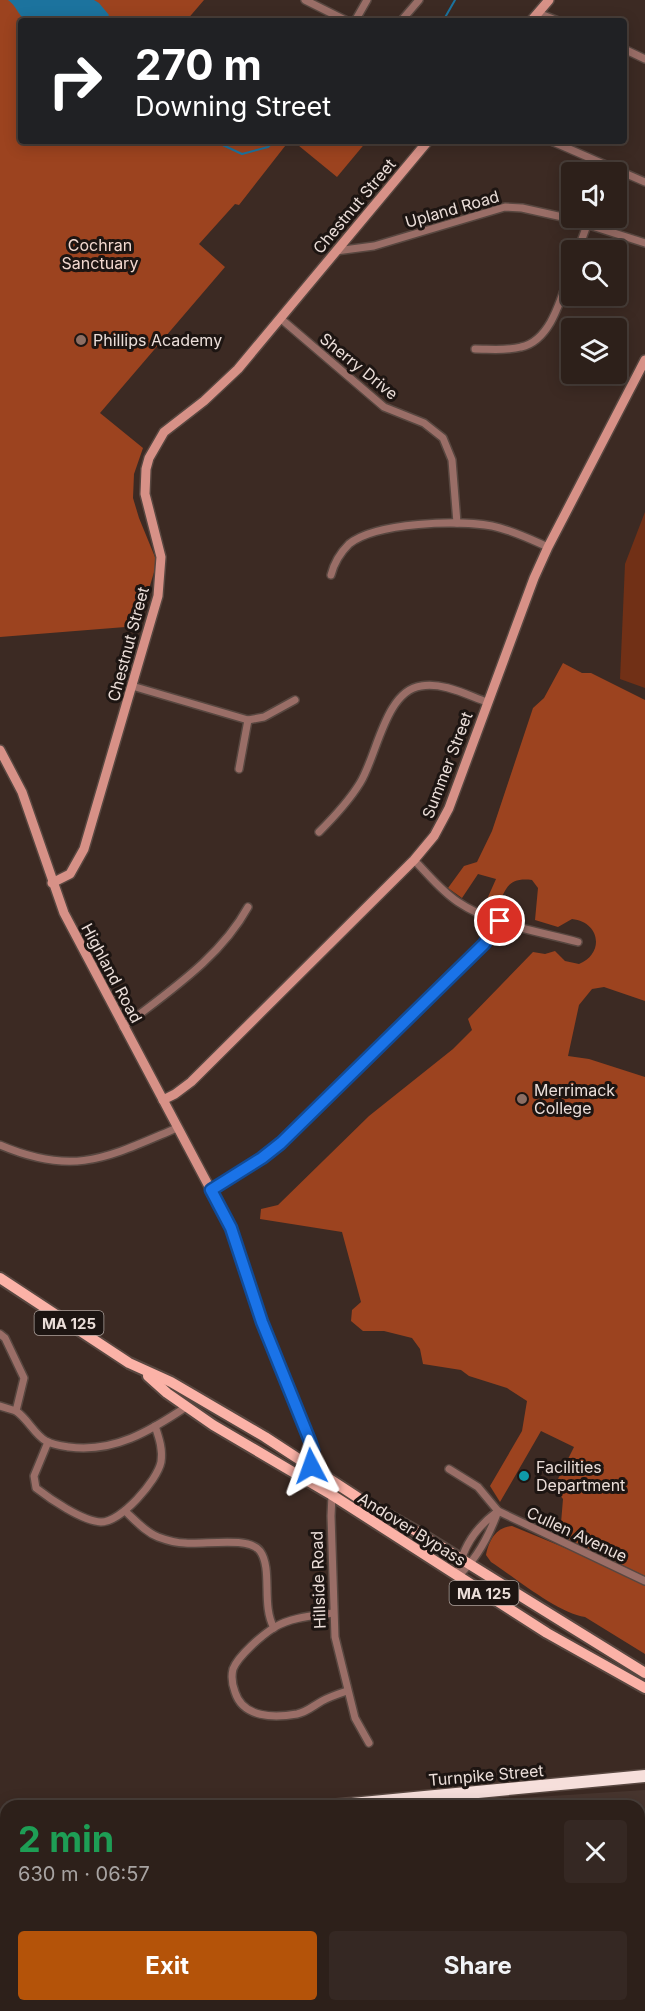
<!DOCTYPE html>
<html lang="en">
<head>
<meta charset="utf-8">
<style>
	:root { --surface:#2d201a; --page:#352823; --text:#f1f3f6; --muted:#a7a3a2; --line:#483e39; --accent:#b45309 }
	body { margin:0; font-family:Inter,sans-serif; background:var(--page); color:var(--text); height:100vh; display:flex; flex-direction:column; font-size:22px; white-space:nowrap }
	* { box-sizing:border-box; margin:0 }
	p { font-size:20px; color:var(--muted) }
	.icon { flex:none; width:33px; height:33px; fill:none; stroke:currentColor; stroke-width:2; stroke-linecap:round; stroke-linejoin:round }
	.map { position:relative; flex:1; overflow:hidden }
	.details { position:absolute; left:0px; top:1800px; width:645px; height:212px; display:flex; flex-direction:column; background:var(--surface); border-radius:18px 18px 0 0; box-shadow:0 3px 15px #0003,0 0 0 2px var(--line) }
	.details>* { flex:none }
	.guide { position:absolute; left:18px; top:18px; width:609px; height:126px; border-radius:6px; box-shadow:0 3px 15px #0003,0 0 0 2px var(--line); background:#202124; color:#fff; overflow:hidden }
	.controls { position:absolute; left:561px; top:162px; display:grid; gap:12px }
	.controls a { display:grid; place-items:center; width:66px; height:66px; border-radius:6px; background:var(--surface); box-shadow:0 3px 15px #0003,0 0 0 2px var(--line); font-size:30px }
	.pin { position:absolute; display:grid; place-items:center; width:51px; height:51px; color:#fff; margin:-26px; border:3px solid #fff; border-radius:50%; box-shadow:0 2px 6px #0007 }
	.me { position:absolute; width:66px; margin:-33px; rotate:356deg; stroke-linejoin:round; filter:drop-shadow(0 0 4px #0008) }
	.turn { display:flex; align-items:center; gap:21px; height:126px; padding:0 18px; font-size:27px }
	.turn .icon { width:78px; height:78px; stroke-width:2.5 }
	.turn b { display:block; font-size:42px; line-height:51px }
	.round { display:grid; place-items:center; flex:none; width:63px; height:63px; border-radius:6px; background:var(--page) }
	.summary { display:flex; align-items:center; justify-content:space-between; height:102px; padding:0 18px }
	h1 { font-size:36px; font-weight:700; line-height:45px; color:#1e9e55 }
	.action { display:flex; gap:12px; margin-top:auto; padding:12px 18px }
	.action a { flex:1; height:69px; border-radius:6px; background:var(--accent); color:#fff; font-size:24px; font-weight:700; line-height:69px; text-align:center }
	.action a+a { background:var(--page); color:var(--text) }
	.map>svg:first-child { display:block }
	.commercial { fill:#47352e }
	.green { fill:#713016 }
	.forest { fill:#9c431f }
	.water { fill:#1c739e }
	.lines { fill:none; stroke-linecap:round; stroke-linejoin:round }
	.stream { stroke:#1c739e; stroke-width:2 }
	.street-casing { stroke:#584740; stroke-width:10 }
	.secondary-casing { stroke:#584740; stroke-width:12 }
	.primary-casing { stroke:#584740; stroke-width:14 }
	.highway-casing { stroke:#584740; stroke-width:15 }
	.street { stroke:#9a6e67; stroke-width:7 }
	.secondary { stroke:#d79187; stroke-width:9 }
	.primary { stroke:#fbb2a7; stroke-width:10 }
	.highway { stroke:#f6dfdb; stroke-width:12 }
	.route-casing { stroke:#114b97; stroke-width:15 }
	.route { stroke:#1a73e8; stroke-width:10 }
	.education-dot { fill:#8d6e63; stroke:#1d1512; stroke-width:2 }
	.culture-dot { fill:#0f9aa8; stroke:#1d1512; stroke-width:2 }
	.labels { text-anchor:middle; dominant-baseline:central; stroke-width:6; stroke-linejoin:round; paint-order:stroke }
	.shield { fill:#1d1512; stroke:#ada29d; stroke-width:1.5 }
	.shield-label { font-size:15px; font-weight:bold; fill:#ebded9 }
	.street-label { font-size:16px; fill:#ebded9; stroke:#1d1512 }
	.park-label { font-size:16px; fill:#f2d8cf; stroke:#1d1512 }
	.poi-label { font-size:16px; fill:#ebded9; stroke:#1d1512; text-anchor:start }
</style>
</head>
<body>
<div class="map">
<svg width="645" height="2011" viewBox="0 0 645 2011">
	<rect width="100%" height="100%" fill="#3c2a23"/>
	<path class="commercial" d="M645,1790V1926L639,1945V1806H441V1803Z"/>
	<path class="green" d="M645,512V688L620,679L625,564Z"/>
	<g class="forest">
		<path d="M0,0H204L186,21H21V141H289L239,205L235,204L199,244L225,267L100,413L143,448L134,474L133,498L139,518L157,562L138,626L0,637Z"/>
		<path d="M293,141H367L337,177Z"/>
		<path d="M563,663L582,673H591L645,700V1001L604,987L592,989L579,1005L568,1056L589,1059L645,1077V1576L560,1535L563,1499L555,1489L556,1483L574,1447L541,1431L500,1502L490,1486L522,1431L527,1401L507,1388L469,1376L461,1370L423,1364L420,1349L412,1338L384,1331H363L351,1321L352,1310L361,1302L342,1232L260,1219L261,1209L278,1205L369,1116L453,1049L472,1030L468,1019L533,952L545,954L555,951L565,961L579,964C605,953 600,922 572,919L558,927L535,920L538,888L532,880C505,877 506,891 495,912L484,906L496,879L478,874L462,898L448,888L464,866L477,862L492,831L533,708L544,698Z"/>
		<path d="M512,1526L604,1564L645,1584V1654L585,1617C559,1614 514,1577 491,1562L486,1555C489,1540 496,1527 512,1526Z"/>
	</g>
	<path class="water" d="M8,0H94L99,3L109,15L105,21H27C17,15 17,6 8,0Z"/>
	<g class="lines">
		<g class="stream">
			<path d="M443,21L455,0"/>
			<path d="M214,141L242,154L268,147L275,141"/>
		</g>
		<g class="street-casing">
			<g id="street">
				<path d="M305,0L347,21"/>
				<path d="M538,13L558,21"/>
				<path d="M355,21L367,0"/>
				<path d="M401,21L419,0"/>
				<path d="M624,49L645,59"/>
				<path d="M551,141L645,182"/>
				<path d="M578,250L587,225"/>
				<path d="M336,251L374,246L505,207L522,208L567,218L645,243"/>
				<path d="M280,318L384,407L424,423L443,438L452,460L457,523"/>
				<path d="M475,349C490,349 507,351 521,347C553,340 562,293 572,267"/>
				<path d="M331,575C334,563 340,553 349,544C376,522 459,520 492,526C512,530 530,539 548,547"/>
				<path d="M132,686L248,720L264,717L295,700"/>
				<path d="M239,769L248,720"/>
				<path d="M319,832C334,817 349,801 360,783C377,756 385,691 421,686C443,682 467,695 487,702"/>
				<path d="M414,860C428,874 441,891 458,902C492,925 538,931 578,942"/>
				<path d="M123,1027C169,991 220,958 248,907"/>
				<path d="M0,1145C75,1177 108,1157 177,1128"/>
				<path d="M211,1190L262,1158L281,1143L484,944L500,921"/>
				<path d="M0,1334L5,1338L24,1378L16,1411L0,1406"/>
				<path d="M16,1411C28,1419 34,1434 46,1441C53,1445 62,1446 69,1447C114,1453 150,1431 186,1407"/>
				<path d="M48,1442L34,1476L36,1488C50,1499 82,1521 101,1522C121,1522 157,1481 161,1462C163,1449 159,1438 155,1426"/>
				<path d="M449,1469L478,1487L498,1511L645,1581"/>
				<path d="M336,1483L332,1495L331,1516L335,1637L355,1718L369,1743"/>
				<path d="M125,1511C135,1520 145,1532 158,1537C166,1540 176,1543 185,1543C203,1545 249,1536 260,1551C273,1569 261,1605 274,1628"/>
				<path d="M498,1511C489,1536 477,1559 458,1576C461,1548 475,1528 498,1511Z"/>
				<path d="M333,1613C313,1616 292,1617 275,1627C262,1635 238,1656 233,1669C231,1677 232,1684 235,1692C243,1718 274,1718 297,1714C307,1712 313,1706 322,1701C329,1697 338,1694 347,1691"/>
				<path d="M295,2006L304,2011"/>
				<path d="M537,2006L542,2011"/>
				<path d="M354,2011L355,2006"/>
			</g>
		</g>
		<g class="secondary-casing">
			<g id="secondary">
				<path d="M531,21L549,0"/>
				<path d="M0,750L22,792L64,913L231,1228L262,1322L310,1441C314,1455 311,1466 305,1479"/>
				<path d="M52,883L70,874L84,849L158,596L161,557L145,494L146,469L149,458L164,432L204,401L238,369L428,141"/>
				<path d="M163,1100L175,1094L191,1082L414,860L434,836L449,808L534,578L548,547L645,360"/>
			</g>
		</g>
		<g class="primary-casing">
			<g id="primary">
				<path d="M0,1278L129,1363L171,1382L265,1437L363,1501L416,1531L645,1673"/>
				<path d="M148,1376L167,1393L213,1425L332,1495L547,1633L645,1688"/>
			</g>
		</g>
		<g class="highway-casing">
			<g id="highway">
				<path d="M331,1806L645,1776"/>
				<path d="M0,1838L6,1837"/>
			</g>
		</g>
		<use href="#street" class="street"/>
		<use href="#secondary" class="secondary"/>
		<use href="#primary" class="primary"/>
		<use href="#highway" class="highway"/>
	</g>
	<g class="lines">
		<g class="route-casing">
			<path id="route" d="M311,1466L313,1450L310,1441L262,1322L231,1228L211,1190L262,1158L281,1143L484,944L500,921"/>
		</g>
		<use href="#route" class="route"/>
	</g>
	<g class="education-dot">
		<circle cx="81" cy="340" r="6"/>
		<circle cx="522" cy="1099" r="6"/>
	</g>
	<circle class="culture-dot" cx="524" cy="1476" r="6"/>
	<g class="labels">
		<g class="shield">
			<rect x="34.5" y="1311" width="69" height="24" rx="4.5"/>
			<rect x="449.5" y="1581" width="69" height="24" rx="4.5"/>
		</g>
		<g class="shield-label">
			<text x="69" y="1323">MA 125</text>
			<text x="484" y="1593">MA 125</text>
		</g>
		<g class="street-label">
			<text transform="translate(354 206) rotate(-50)">Chestnut Street</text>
			<text transform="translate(452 209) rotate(-16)">Upland Road</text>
			<text transform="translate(359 366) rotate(39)">Sherry Drive</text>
			<text transform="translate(128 644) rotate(-75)">Chestnut Street</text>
			<text transform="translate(447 765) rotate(-69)">Summer Street</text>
			<text transform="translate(112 973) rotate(62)">Highland Road</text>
			<text transform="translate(412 1529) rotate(32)">Andover Bypass</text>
			<text transform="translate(577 1534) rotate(25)">Cullen Avenue</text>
			<text transform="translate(318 1580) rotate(-92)">Hillside Road</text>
			<text transform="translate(486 1775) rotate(-5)">Turnpike Street</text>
		</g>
		<g class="park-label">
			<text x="100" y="245">Cochran<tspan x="100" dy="18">Sanctuary</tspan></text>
		</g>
		<g class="poi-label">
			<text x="93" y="340">Phillips Academy</text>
			<text x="534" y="1090">Merrimack<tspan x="534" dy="18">College</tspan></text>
			<text x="536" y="1467">Facilities<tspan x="536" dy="18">Department</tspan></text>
		</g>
	</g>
</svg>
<div class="controls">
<a><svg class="icon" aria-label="sound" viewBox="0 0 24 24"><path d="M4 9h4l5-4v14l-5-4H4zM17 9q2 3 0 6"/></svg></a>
<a><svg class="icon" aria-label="search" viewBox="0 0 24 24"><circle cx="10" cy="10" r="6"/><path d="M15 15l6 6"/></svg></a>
<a><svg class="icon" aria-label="layers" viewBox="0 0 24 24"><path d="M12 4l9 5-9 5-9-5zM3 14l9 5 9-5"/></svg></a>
</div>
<div class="pin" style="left:500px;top:921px;background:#d93025"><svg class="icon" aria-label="arrive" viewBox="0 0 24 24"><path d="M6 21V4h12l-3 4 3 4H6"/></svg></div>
<svg class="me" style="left:311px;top:1466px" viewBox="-20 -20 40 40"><path d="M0-17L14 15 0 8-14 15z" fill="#1a73e8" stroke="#fff" stroke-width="4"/></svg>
<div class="guide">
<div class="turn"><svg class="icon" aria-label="right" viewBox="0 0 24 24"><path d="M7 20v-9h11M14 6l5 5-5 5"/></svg><div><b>270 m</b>Downing Street</div></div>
</div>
<section class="details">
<div class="summary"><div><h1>2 min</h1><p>630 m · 06:57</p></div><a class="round"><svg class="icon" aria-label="close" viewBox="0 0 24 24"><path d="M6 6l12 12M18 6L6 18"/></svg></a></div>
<div class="action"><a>Exit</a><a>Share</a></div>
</section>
</div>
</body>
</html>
